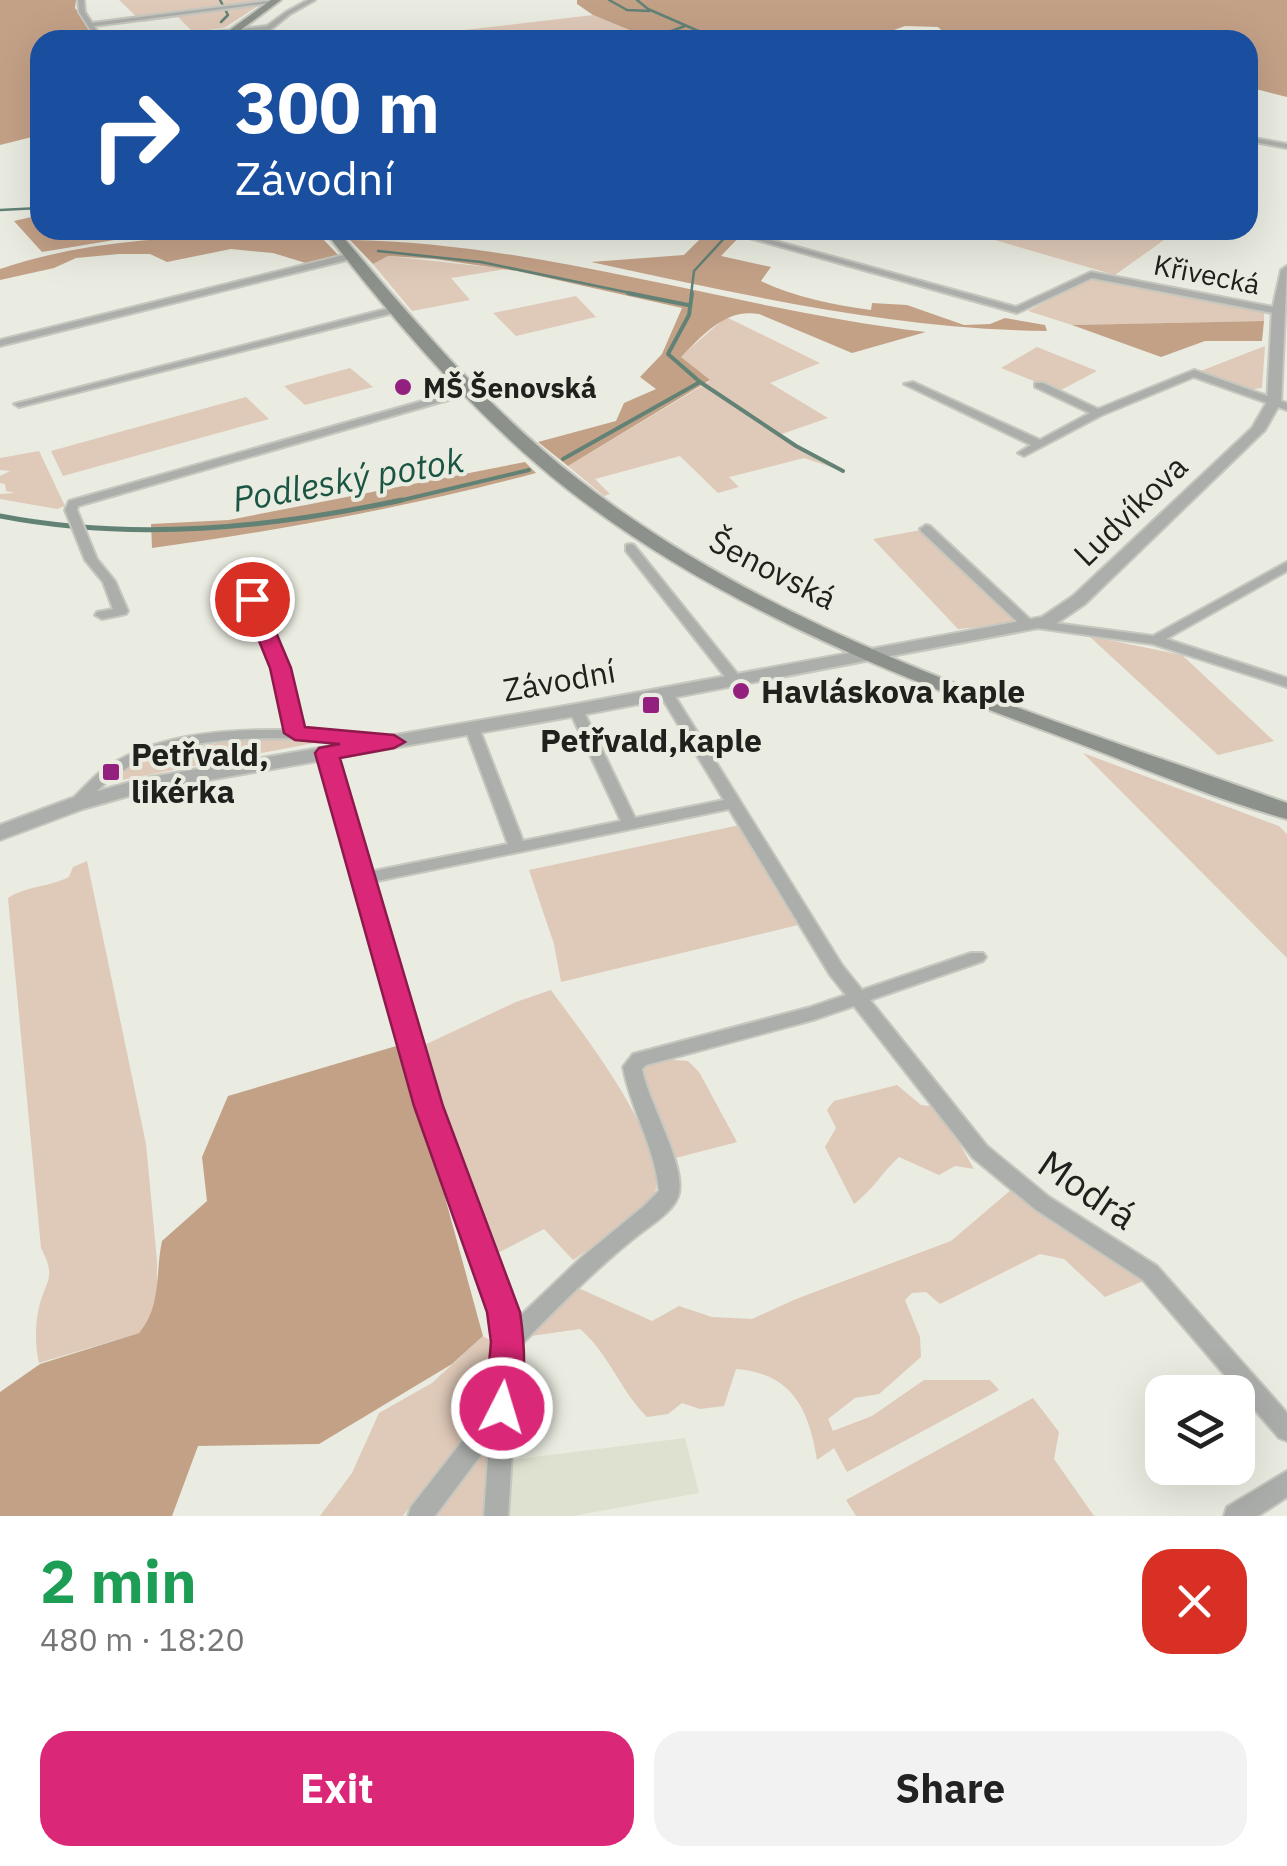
<!DOCTYPE html>
<html lang="en">
<head>
<meta charset="utf-8">
<style>
	:root { --surface:#fff; --page:#f2f2f2; --text:#222; --muted:#767676; --accent:#db2777 }
	body { margin:0; font-family:"IBM Plex Sans",sans-serif; background:var(--page); color:var(--text); height:100vh; display:flex; flex-direction:column; font-size:38px; white-space:nowrap }
	* { box-sizing:border-box; margin:0 }
	p { font-size:32px; color:var(--muted) }
	.icon { flex:none; width:55px; height:55px; fill:none; stroke:currentColor; stroke-width:2; stroke-linecap:round; stroke-linejoin:round }
	.map { position:relative; height:1516px; overflow:hidden }
	.sheet { display:flex; flex-direction:column; background:var(--surface); flex:1 }
	.sheet>* { flex:none }
	.top-card { position:absolute; left:30px; top:30px; width:1228px; height:210px; border-radius:30px; box-shadow:0 10px 40px #0002; background:#1a4fa0; color:#fff; overflow:hidden }
	.controls { position:absolute; left:1145px; top:1375px; display:grid; gap:20px }
	.controls a { display:grid; place-items:center; width:110px; height:110px; border-radius:20px; background:var(--surface); box-shadow:0 10px 40px #0002; font-size:50px }
	.pin { position:absolute; display:grid; place-items:center; width:85px; height:85px; color:#fff; margin:-42px; border:5px solid #fff; border-radius:50%; box-shadow:0 2px 10px #0007 }
	.me { position:absolute; width:110px; margin:-55px; rotate:5deg; stroke-linejoin:round; filter:drop-shadow(0 0 8px #0008) }
	.turn { display:flex; align-items:center; gap:35px; height:210px; padding:0 40px; font-size:45px }
	.turn .icon { width:130px; height:130px; stroke-width:2.5 }
	.turn b { display:block; font-size:70px; line-height:85px }
	.round { display:grid; place-items:center; flex:none; width:105px; height:105px; border-radius:30px; background:var(--page) }
	.overview { display:flex; align-items:center; justify-content:space-between; height:170px; padding:0 40px }
	h1 { font-size:60px; font-weight:800; line-height:75px; color:#1e9e55 }
	.action { display:flex; gap:20px; margin-top:auto; padding:20px 40px }
	.action a { flex:1; height:115px; border-radius:30px; background:var(--accent); color:#fff; font-size:40px; font-weight:800; line-height:115px; text-align:center }
	.action a+a { background:var(--page); color:var(--text) }
	.map>svg:first-child { display:block }
	.built { fill:#dee1cf }
	.green { fill:#dfc9b8 }
	.forest { fill:#c3a187 }
	.lines { fill:none; stroke-linecap:round; stroke-linejoin:round }
	.stream-far2 { stroke:#628276; stroke-width:2.5 }
	.stream-far1 { stroke:#628276; stroke-width:4 }
	.stream { stroke:#628276; stroke-width:5 }
	.minor-casing { stroke:#c6c7be; stroke-width:4 }
	.tertiary-casing { stroke:#c6c7be; stroke-width:4 }
	.secondary-casing { stroke:#c6c7be; stroke-width:4 }
	.minor { fill:#abaeaa; fill-rule:evenodd }
	.tertiary { fill:#abaeaa; fill-rule:evenodd }
	.secondary { fill:#8c918b; fill-rule:evenodd }
	.route { fill:#db2777; stroke:#8e194d; stroke-width:2.5 }
	.poi-dot { fill:#931f7e; stroke:#eaece1; stroke-width:4 }
	.labels { text-anchor:middle; dominant-baseline:central; stroke-width:8; stroke-linejoin:round; paint-order:stroke }
	.far-street-label { font-size:28px; fill:#20211d; stroke:#eaece1 }
	.far-poi-label { font-size:28px; font-weight:bold; fill:#20211d; stroke:#eaece1; text-anchor:start }
	.street-label { font-size:32px; fill:#20211d; stroke:#eaece1 }
	.poi-label { font-size:32px; font-weight:bold; fill:#20211d; stroke:#eaece1; text-anchor:start }
	.water-label { font-size:35px; font-style:italic; fill:#1a5544; stroke:#eaece1 }
	.near-street-label { font-size:38px; fill:#20211d; stroke:#eaece1 }
</style>
</head>
<body>
<div class="map">
<svg width="1287" height="1516" viewBox="0 0 1287 1516">
	<rect width="100%" height="100%" fill="#eaece1"/>
	<path class="built" d="M685,1438L699,1493L573,1516H507L511,1460Z"/>
	<g class="green">
		<path d="M119,0H267L224,28L193,32L178,17L142,22Z"/>
		<path d="M593,15L647,38L613,40L597,31L554,37L541,30L481,36L464,30Z"/>
		<path d="M960,230H1178L1115,275Z"/>
		<path d="M388,256L506,269L451,278L470,300L412,311L373,264Z"/>
		<path d="M1103,277L1264,310V321L1072,325L1028,311L1091,278Z"/>
		<path d="M576,296L596,317L516,336L493,313Z"/>
		<path d="M726,317L820,363L770,383L828,418L779,435L843,471L804,458L729,477L739,487L718,493L680,456L595,479L610,494L604,496L568,466L710,381L680,357Z"/>
		<path d="M1265,346L1262,388L1245,390L1198,372Z"/>
		<path d="M1037,347L1097,371L1059,391L1001,368Z"/>
		<path d="M350,368L373,387L305,405L284,386Z"/>
		<path d="M246,397L269,419L63,476L51,451Z"/>
		<path d="M39,451L65,506L57,509L0,499V494L15,493L6,491L5,484L0,483V476L10,471L0,470V458Z"/>
		<path d="M926,529L1022,623L958,629L873,539Z"/>
		<path d="M1089,636L1182,655L1274,741L1218,755Z"/>
		<path d="M270,738L319,742L111,782C133,750 232,740 270,738Z"/>
		<path d="M1083,753L1279,826L1287,834V958Z"/>
		<path d="M740,825L798,925L561,982L554,944L529,870Z"/>
		<path d="M87,861L146,1144L157,1261V1300L150,1321L139,1333L39,1363C35,1347 35,1323 39,1307C46,1279 57,1278 41,1248L8,898C26,886 49,887 69,877L73,867Z"/>
		<path d="M551,990C580,1031 688,1162 647,1210L573,1260L544,1229L490,1257L434,1107L418,1048L516,1002Z"/>
		<path d="M663,1059L688,1061L699,1072L737,1142L672,1159L636,1075L645,1065Z"/>
		<path d="M897,1085L921,1105L938,1107L974,1169L955,1166L939,1175L899,1157C882,1172 873,1190 854,1204L825,1147L836,1128L827,1110L834,1101Z"/>
		<path d="M1012,1189L1148,1279L1105,1297L1064,1259L1040,1254L940,1304L926,1292L912,1293L905,1300L920,1337L921,1357L879,1394L855,1398L828,1419L833,1431L872,1416L924,1380H990L999,1390L847,1472L834,1448L817,1460C809,1409 792,1373 736,1369L724,1406L700,1409L682,1403L668,1414L647,1417C620,1390 609,1354 580,1329L531,1336L576,1287L652,1321L679,1306L712,1317L752,1319L796,1299L951,1241Z"/>
		<path d="M483,1336L493,1342L494,1387L488,1405L403,1516H320L352,1473L379,1413L432,1383Z"/>
		<path d="M1033,1398L1059,1432L1054,1459L1094,1516H856L846,1500Z"/>
		<path d="M490,1437L487,1516H430Z"/>
	</g>
	<g class="forest">
		<path d="M0,0H76L75,8L99,40H40V135L0,145Z"/>
		<path d="M577,0H1287V97L1248,87V40H952L938,27L905,26L867,40L781,36L769,40H644L646,37L593,15L577,4Z"/>
		<path d="M40,215V230H321L324,233L151,234L42,252L14,221Z"/>
		<path d="M709,230H746L721,256L771,267L761,281C793,297 835,305 871,310L872,303L907,305L964,325L990,324L1005,318L1045,325L1047,331C890,329 744,295 591,262L684,255Z"/>
		<path d="M240,236L323,239L340,257L309,264L273,253L231,249L167,262L150,254H119L76,258L54,268L0,280V269C76,243 160,237 240,236Z"/>
		<path d="M350,240C545,243 732,309 926,332L852,353L759,314C725,308 703,335 681,357L710,380L568,466L538,442L616,421L624,403L656,389L640,377L662,354L682,308L517,271L435,259L388,256L373,264Z"/>
		<path d="M1264,321L1262,341H1205L1161,357L1072,325Z"/>
		<path d="M525,462L536,473C409,507 282,530 152,548L151,524L229,520Z"/>
		<path d="M403,1044L483,1336L452,1364L319,1444L198,1446L172,1516H0V1392L40,1364L139,1333C162,1306 155,1274 162,1241L207,1201L202,1157L228,1096Z"/>
	</g>
	<g class="lines">
		<g class="stream-far2">
			<path d="M220,0L228,15L221,22"/>
			<path d="M609,0L627,10L649,11"/>
			<path d="M637,0L648,9L719,40"/>
			<path d="M647,40L685,26"/>
			<path d="M0,210L40,208"/>
			<path d="M378,251L481,262L640,295"/>
			<path d="M691,295L694,271L730,232"/>
		</g>
		<g class="stream-far1">
			<path d="M628,293L688,305"/>
			<path d="M700,382L796,446L843,471"/>
			<path d="M563,459L700,382L668,354L689,315L692,293"/>
			<path d="M390,503L529,470"/>
		</g>
		<path class="stream" d="M0,516C135,542 269,528 402,500"/>
		<g class="minor-casing">
			<g id="minor">
				<path d="M78,0H84L85,12L92,23L275,0L278,2L94,26L103,40H97L79,12Z"/>
				<path d="M308,0H315L290,14L258,40H251L262,31L142,40L267,26L286,12Z"/>
				<path d="M472,38L493,40H469Z"/>
				<path d="M1248,137L1287,144V148L1248,141Z"/>
				<path d="M721,230H735L1016,307L1091,272L1278,308L1283,311L1278,314L1092,278L1017,313Z"/>
				<path d="M352,253L356,256L355,258L0,346V340Z"/>
				<path d="M398,306L403,309L401,311L19,407L14,404Z"/>
				<path d="M1194,370L1287,403V410L1194,377L1102,415L1024,456L1018,453L1031,445L904,384L913,382L1040,440L1090,413L1035,387V383H1043L1098,409Z"/>
				<path d="M472,387L477,390L476,392L78,506L77,510L97,559L115,581L128,611L126,614L102,619L95,615L97,612L113,609L103,582L85,560L65,510L69,501Z"/>
				<path d="M926,525L930,526L1034,623L1039,621L1153,636L1287,562V571L1166,639L1287,678V687L1153,644L1037,628L1026,630L922,532L920,529Z"/>
				<path d="M630,544L634,545L740,677L742,680L740,683H730L626,551V545Z"/>
				<path d="M252,595L259,599L287,668L302,730L390,736L395,738L397,741L395,744C368,748 338,741 310,739C245,737 163,737 109,780C99,788 90,799 81,808H71L68,804L71,800C80,792 89,781 99,773C150,734 225,729 287,730L273,668L245,599Z"/>
				<path d="M666,689L673,693L842,965L862,990L971,953H983L986,957L983,961L870,1000L987,1146L1049,1197L1157,1266L1287,1413V1441L1279,1438L1143,1280L1035,1209L973,1158L854,1006L813,1020L646,1065L642,1069C648,1102 685,1163 679,1193C676,1209 654,1223 642,1232C598,1266 558,1307 519,1347L508,1516H484L489,1444L435,1516H408L411,1507L492,1403L497,1343L493,1312L418,1106L356,883L353,879L354,877L320,753L327,748L334,753L369,872L508,844L465,728L472,724L479,728L523,841L621,821L569,710L576,706L583,710L635,818L724,800L659,693ZM729,809L830,975L846,995L811,1007L633,1054L623,1067C631,1110 655,1147 659,1191L644,1206L581,1258L516,1320L438,1106L372,882Z"/>
				<path d="M1287,1471V1497L1258,1516H1224L1227,1507Z"/>
			</g>
		</g>
		<g class="tertiary-casing">
			<path id="tertiary" d="M1287,266L1281,402L1265,430L1085,604L1054,625L576,716L146,791L83,809L0,840V825L69,799L145,778L576,704L1042,617L1073,596L1252,428L1267,402L1272,311L1281,270Z"/>
		</g>
		<g class="secondary-casing">
			<g id="secondary">
				<path d="M271,0H281L227,40H216Z"/>
				<path d="M324,230H337C412,318 487,409 579,480C785,641 1045,716 1287,803V819C1210,798 1134,764 1059,736C887,673 713,603 567,489C475,416 395,323 324,230Z"/>
			</g>
		</g>
		<use href="#minor" class="minor"/>
		<use href="#tertiary" class="tertiary"/>
		<use href="#secondary" class="secondary"/>
	</g>
	<path class="route" d="M252,593L262,599L291,668L305,727L394,735L405,742L394,748L340,758L443,1106L520,1312C525,1346 528,1389 514,1420L502,1425L490,1420L485,1408L491,1342L487,1312L414,1106L315,753L319,748L340,744L295,740L284,733L270,668L242,599Z"/>
	<g class="poi-dot">
		<circle cx="403" cy="387" r="10"/>
		<circle cx="741" cy="691" r="10"/>
		<rect x="641" y="695" width="20" height="20" rx="5"/>
		<rect x="101" y="762" width="20" height="20" rx="5"/>
	</g>
	<g class="labels">
		<g class="far-street-label">
			<text transform="translate(1207 274) rotate(11)">Křivecká</text>
		</g>
		<g class="far-poi-label">
			<text x="423" y="387">MŠ Šenovská</text>
		</g>
		<g class="street-label">
			<text transform="translate(1130 510) rotate(-44)">Ludvíkova</text>
			<text transform="translate(773 569) rotate(27)">Šenovská</text>
			<text transform="translate(559 680) rotate(-10)">Závodní</text>
		</g>
		<g class="poi-label">
			<text x="761" y="691">Havláskova kaple</text>
			<text x="651" y="740" text-anchor="middle">Petřvald,kaple</text>
			<text x="131" y="754">Petřvald,<tspan x="131" dy="37">likérka</tspan></text>
		</g>
		<g class="water-label">
			<text transform="translate(348 479) rotate(-10)">Podleský potok</text>
		</g>
		<g class="near-street-label">
			<text transform="translate(1088 1189) rotate(34)">Modrá</text>
		</g>
	</g>
</svg>
<div class="controls">
<a><svg class="icon" aria-label="layers" viewBox="0 0 24 24"><path d="M12 4l9 5-9 5-9-5zM3 14l9 5 9-5"/></svg></a>
</div>
<div class="pin" style="left:252px;top:599px;background:#d93025"><svg class="icon" aria-label="arrive" viewBox="0 0 24 24"><path d="M6 21V4h12l-3 4 3 4H6"/></svg></div>
<svg class="me" style="left:502px;top:1408px" viewBox="-20 -20 40 40"><circle r="17" fill="#db2777" stroke="#fff" stroke-width="3"/><path d="M0-11L8 9 0 5-8 9z" fill="#fff"/></svg>
<div class="top-card">
<div class="turn"><svg class="icon" aria-label="right" viewBox="0 0 24 24"><path d="M7 20v-9h11M14 6l5 5-5 5"/></svg><div><b>300 m</b>Závodní</div></div>
</div>
</div>
<section class="sheet">
<div class="overview"><div><h1>2 min</h1><p>480 m · 18:20</p></div><a class="round" style="background:#d93025;color:#fff"><svg class="icon" aria-label="close" viewBox="0 0 24 24"><path d="M6 6l12 12M18 6L6 18"/></svg></a></div>
<div class="action"><a>Exit</a><a>Share</a></div>
</section>
</body>
</html>
